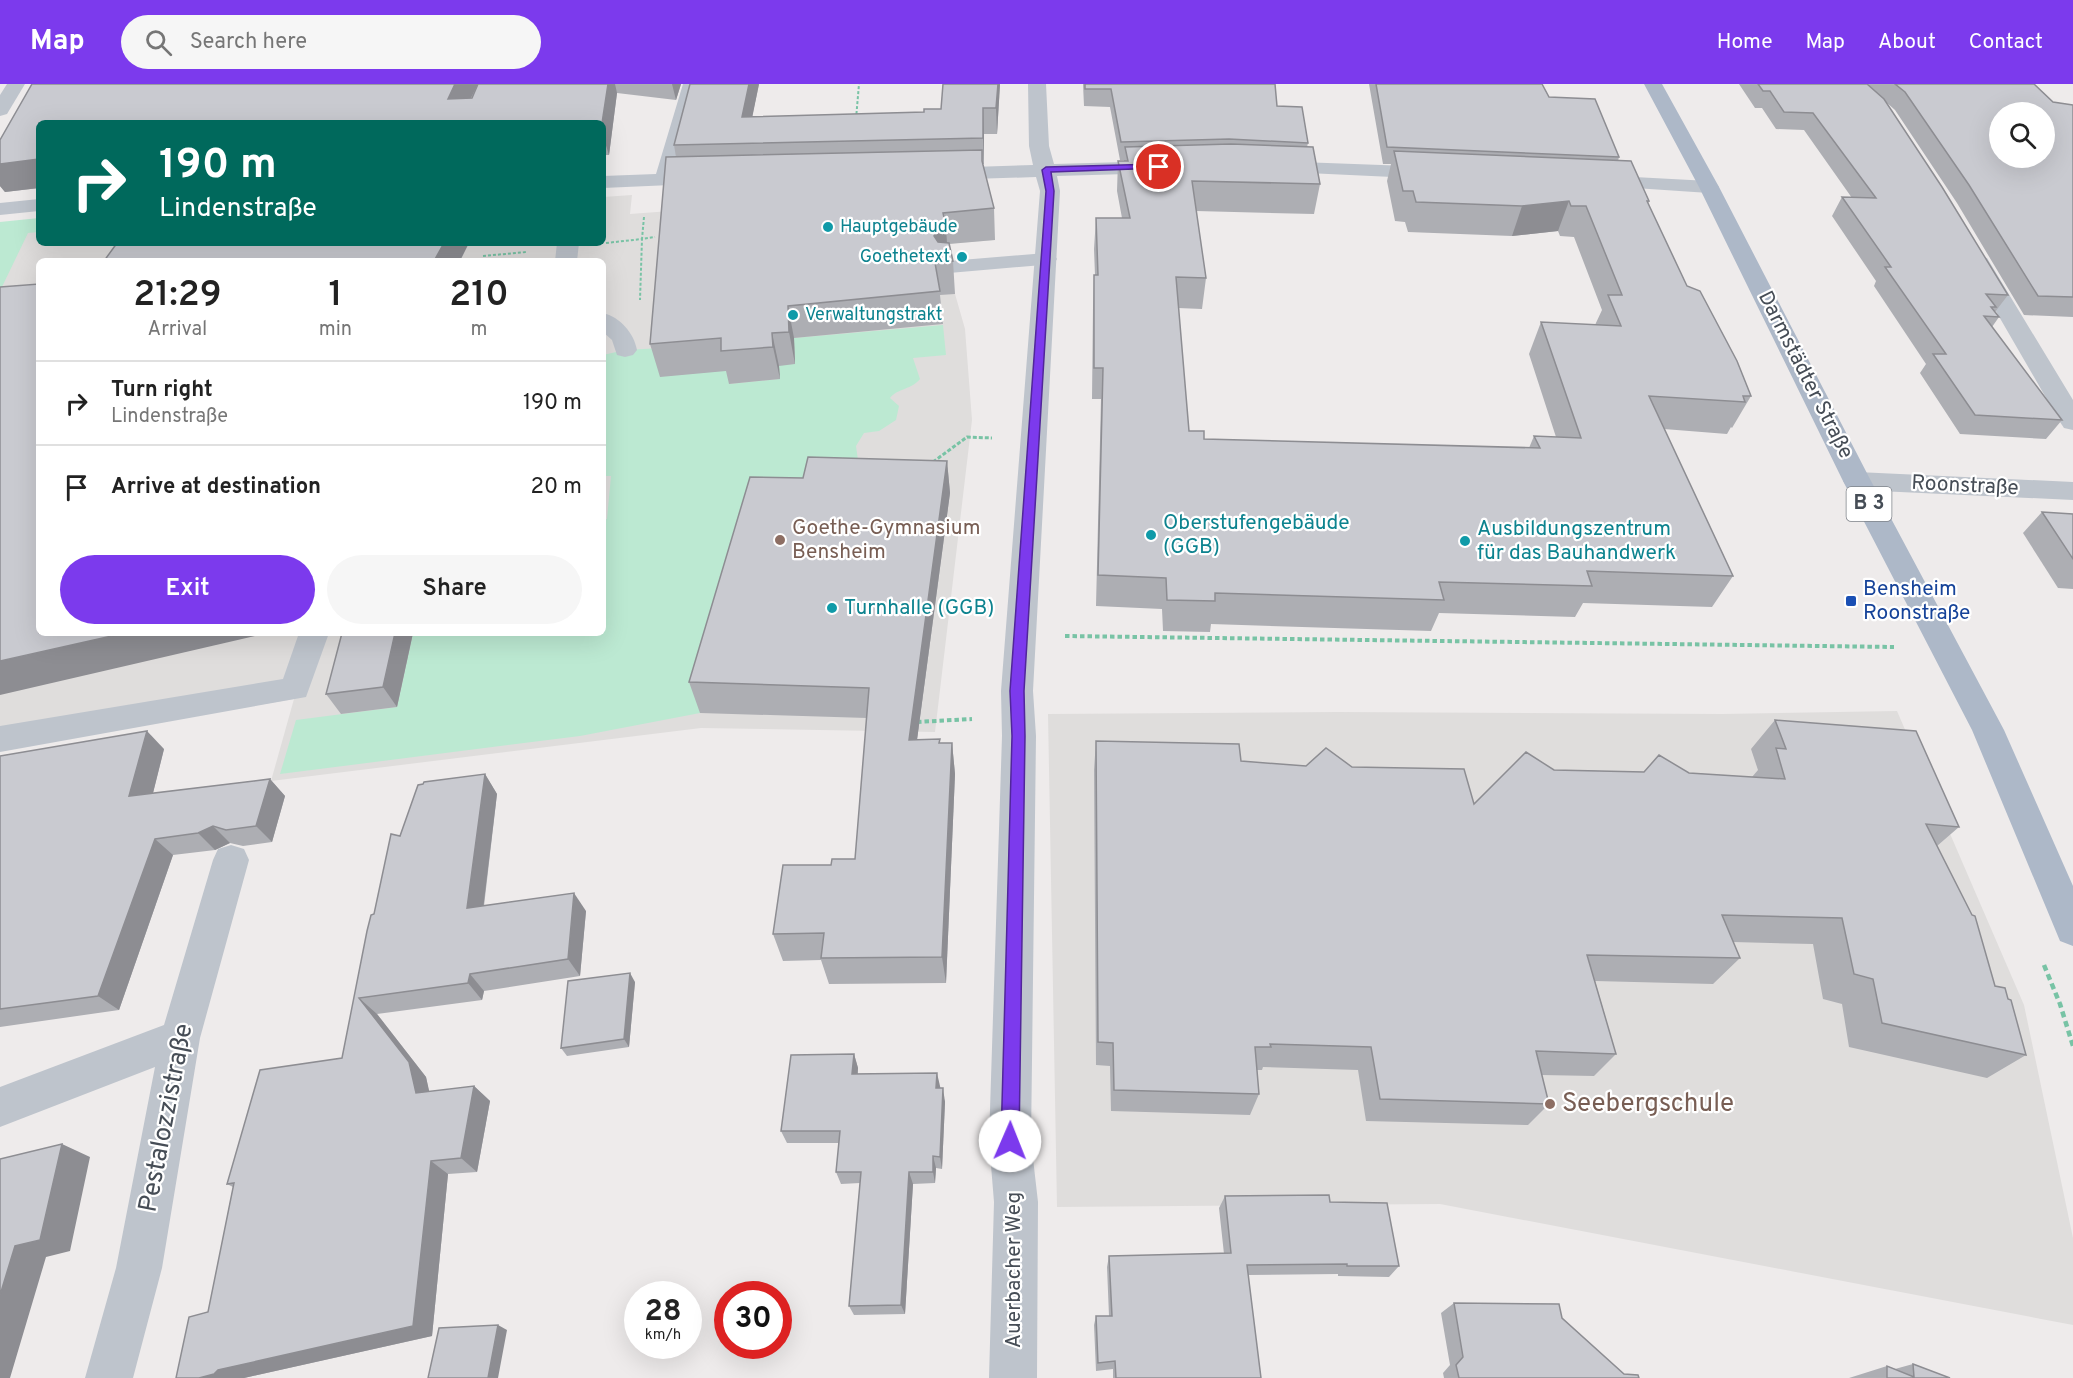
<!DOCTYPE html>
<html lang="en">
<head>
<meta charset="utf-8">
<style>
	:root { --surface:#fff; --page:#f6f6f6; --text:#222; --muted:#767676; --line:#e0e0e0; --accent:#7c3aed }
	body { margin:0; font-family:Overpass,sans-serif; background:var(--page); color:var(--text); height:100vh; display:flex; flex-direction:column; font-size:22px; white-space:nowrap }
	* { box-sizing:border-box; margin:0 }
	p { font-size:20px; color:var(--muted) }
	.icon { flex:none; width:33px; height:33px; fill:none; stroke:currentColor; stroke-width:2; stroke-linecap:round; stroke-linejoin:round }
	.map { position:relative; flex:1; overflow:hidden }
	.panel { position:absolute; left:36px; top:174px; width:570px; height:378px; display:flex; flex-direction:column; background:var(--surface); border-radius:9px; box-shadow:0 6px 24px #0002 }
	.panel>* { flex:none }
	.hud { position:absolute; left:36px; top:36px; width:570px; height:126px; border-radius:9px; box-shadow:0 6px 24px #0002; background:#00695c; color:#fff; overflow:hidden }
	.controls { position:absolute; left:1989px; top:18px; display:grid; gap:12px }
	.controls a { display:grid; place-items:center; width:66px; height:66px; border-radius:50%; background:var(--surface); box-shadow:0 6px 24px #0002; font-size:30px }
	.speed { position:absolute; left:624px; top:1197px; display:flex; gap:12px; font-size:30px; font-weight:700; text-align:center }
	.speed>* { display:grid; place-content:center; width:78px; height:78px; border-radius:50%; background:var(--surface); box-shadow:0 6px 24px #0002; line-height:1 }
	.speed small { font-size:15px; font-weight:400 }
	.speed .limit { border:9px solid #d22; background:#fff; color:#111 }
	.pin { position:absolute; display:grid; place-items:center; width:51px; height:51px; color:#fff; margin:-26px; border:3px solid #fff; border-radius:50%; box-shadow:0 2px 6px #0007 }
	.me { position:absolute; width:66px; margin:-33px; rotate:1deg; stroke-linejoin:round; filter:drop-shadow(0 0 4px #0008) }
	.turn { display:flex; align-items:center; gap:21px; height:126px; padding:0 24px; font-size:27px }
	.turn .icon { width:78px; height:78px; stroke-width:2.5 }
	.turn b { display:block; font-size:42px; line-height:51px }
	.eta { display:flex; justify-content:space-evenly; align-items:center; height:102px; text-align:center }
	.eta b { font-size:36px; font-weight:600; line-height:42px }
	.button { display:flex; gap:12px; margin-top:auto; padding:12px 24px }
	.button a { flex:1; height:69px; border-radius:36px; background:var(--accent); color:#fff; font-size:24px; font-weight:600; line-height:69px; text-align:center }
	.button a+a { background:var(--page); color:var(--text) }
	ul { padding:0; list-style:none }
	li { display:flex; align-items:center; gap:18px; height:84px; padding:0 24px; border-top:2px solid var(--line) }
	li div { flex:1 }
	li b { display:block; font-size:22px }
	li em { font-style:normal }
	header { display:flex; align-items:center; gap:36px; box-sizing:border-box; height:84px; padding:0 30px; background:var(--accent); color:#fff }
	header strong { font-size:28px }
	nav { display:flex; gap:33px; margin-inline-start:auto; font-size:21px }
	.search { width:420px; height:54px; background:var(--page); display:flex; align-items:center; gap:15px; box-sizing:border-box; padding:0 21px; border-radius:33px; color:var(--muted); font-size:22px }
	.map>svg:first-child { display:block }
	.education { fill:#dfdddc; fill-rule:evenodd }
	.green { fill:#bce9d2 }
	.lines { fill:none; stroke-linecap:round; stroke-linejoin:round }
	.path-far3 { stroke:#78c3a5; stroke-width:2; stroke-dasharray:3 2; stroke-linecap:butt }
	.path-far2 { stroke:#78c3a5; stroke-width:3; stroke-dasharray:4 2; stroke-linecap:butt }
	.path-far1 { stroke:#78c3a5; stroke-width:4; stroke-dasharray:4.5 3; stroke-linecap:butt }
	.path { stroke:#78c3a5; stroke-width:4.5; stroke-dasharray:6 4; stroke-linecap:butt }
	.service { fill:#bec4cc; fill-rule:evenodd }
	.minor { fill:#bec4cc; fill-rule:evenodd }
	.primary { fill:#adb8c8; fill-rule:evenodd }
	.wall { fill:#adaeb3 }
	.shaded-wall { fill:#8d8d92 }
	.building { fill:#c9cad0; stroke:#8d8d92; stroke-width:1.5; fill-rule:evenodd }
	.route { fill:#7c3aed; stroke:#51269a; stroke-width:1.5 }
	.culture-dot { fill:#0f9aa8; stroke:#fff; stroke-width:2 }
	.education-dot { fill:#8d6e63; stroke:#fff; stroke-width:2 }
	.transit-dot { fill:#1a4fb4; stroke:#fff; stroke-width:2 }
	.labels { text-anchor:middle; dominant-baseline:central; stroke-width:4.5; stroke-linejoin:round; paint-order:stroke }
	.far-culture-label { font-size:18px; fill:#0d838f; stroke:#fff; text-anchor:start }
	.shield { fill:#fff; stroke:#7e8289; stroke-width:1.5 }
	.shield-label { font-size:20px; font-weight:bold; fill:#464d56 }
	.street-label { font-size:21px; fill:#464d56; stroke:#fff }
	.culture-label { font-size:21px; fill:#0d838f; stroke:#fff; text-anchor:start }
	.education-label { font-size:21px; fill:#785e54; stroke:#fff; text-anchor:start }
	.transit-label { font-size:21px; fill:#164399; stroke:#fff; text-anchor:start }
	.near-education-label { font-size:26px; fill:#785e54; stroke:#fff; text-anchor:start }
	.near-street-label { font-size:26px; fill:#464d56; stroke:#fff }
</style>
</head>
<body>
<header>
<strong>Map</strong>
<div class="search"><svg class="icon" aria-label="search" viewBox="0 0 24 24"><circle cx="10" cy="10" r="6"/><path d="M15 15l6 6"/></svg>Search here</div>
<nav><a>Home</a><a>Map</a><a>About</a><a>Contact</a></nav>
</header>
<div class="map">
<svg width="2073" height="1294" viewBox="0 0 2073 1294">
	<rect width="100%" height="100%" fill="#eeebeb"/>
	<g class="education">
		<path d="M982,104L995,156L945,160L955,210L965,245L972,336L935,648L701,644L271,697L294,615L0,664V188L25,145L39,144V159H603V113L632,111L630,130ZM39,177H603V549H39Z"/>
		<path d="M1897,627L2024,921L2073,1154V1241L1440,1120L1057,1123L1048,630L1337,628L1722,630Z"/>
	</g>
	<g class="green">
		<path d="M39,134V148L28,149L0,207V138Z"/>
		<path d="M943,241L946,271L913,274L920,295C911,306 898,304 890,314L899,322L896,336L879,347L864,349L856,362L860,390L700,629L580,652L280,690L296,636L397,623L413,549H603V436L607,435L611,392H603V271L625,266L662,264L729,287V300L779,295V282L794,254Z"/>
	</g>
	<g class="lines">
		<g class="path-far3">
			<path d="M856,35L859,0"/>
			<path d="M644,133L642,155L655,153"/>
			<path d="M606,159L642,155L640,216"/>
			<path d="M483,172L527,168"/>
		</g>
		<path class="path-far2" d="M933,378L967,353L992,354"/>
		<g class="path-far1">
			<path d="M1065,552L1894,563"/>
			<path d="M917,638L972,635"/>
		</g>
		<path class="path" d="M2044,881L2060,920L2073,962"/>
		<g class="service">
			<path d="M557,159H579L577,177H555Z"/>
			<path d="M1046,169L1054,170L1057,175L1054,180L949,189L941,188L938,183L941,178L949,177Z"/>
			<path d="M603,229C620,233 634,249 637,266L633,271L625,273L617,271L612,256L603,248Z"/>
			<path d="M299,549H329L306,613L0,668V642L283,595Z"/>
		</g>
		<g class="minor">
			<path d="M7,0H25L7,30L0,32V11Z"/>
			<path d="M683,0H701L677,90L716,91L719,95L716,99L603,104V92L656,90Z"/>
			<path d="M1028,0H1046L1049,62L1054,80L1162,77L1169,79L1172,83L1169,87L1162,89L1057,92L1060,107L1033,607L1036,652L1031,1057L1038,1118L1037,1294H989L994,1118L989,1057L1002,652L1001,607L1040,107L1036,93L941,96L934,94L931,90L934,86L941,84L1033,81L1029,62Z"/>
			<path d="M1273,77L1435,83L1442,85L1445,89L1442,93L1435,95L1266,87L1263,83L1266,79Z"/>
			<path d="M1597,91L1709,97L1716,99L1719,103L1716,107L1709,109L1590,101L1587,97L1590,93Z"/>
			<path d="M39,115V127L0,131V119Z"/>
			<path d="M1979,172L1987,174L1990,179L2073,316V346L2064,344L2060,338L1968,179L1971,174Z"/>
			<path d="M1857,388L2073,398V416L1857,406L1847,403L1843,397L1847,391Z"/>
			<path d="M231,761L244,765L249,776L200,954L162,1184L133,1294H85L116,1184L155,983L0,1043V1003L164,941L213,776L218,765Z"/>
		</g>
		<path class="primary" d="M1644,0H1662L1719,103L1871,397L2004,646L2073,802V862L2060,857L1972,646L1843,397L1699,103Z"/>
	</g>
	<g class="wall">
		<path d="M32,0H478L471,14L478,0H681L676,16L617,9L609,71H603V39H39V104L5,108L0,102V56Z"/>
		<path d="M759,0L752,33L924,28L941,25L943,0H1000L997,50H984V80H983L994,124L995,156L949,160L953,177L955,210L940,211L943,240L794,254L795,280L779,282L780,295L729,300L726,287L660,293L650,260L676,73L674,61Z"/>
		<path d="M1083,0H1275L1277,22L1308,59L1307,63L1320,100L1314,130L1196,127L1206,194L1202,225L1178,224L1189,347L1204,355L1529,364L1534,352L1556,353L1529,270L1541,238L1595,241L1602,226L1574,153L1560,152L1558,147L1512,152L1408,148L1405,138L1395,137L1387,97L1391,80H1383L1369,0H1542L1549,13L1619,73L1618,77L1649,117L1648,120L1687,202L1751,312L1732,344L1731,343L1727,350L1664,345L1733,492L1712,523L1583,519L1575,533L1439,529L1431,547L1211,540L1210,548L1163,547L1162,525L1096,522L1101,315H1092L1093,222L1094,191H1095L1094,165L1096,134H1122L1117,107L1118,77H1124V76H1120L1110,23L1084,22Z"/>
		<path d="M1739,0H2034L2053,18L2073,21V233L2024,231L1957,119L1895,26L1886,18L2008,211L1995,228L1999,233L1992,243L2062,336L2046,355L1960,350L1920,289L1926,280L1874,202L1876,197L1832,132L1842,113L1852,114L1804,46L1776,45L1762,24H1755Z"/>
		<path d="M947,377L950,409L917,656L940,659H952L955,690L946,899L829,900L821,876L783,877L773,850L831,781L855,775L867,634L700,629L689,598L803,394Z"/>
		<path d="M2042,428L2073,430V505L2058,504L2023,449Z"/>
		<path d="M413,549L397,623L341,630L326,610Z"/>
		<path d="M1775,636L1959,743L1937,762L1995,902L2008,915L2026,971L1987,994L1849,963L1842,920L1823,915L1813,860L1733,858L1740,874L1713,900L1595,897L1616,970L1594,992L1542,991L1549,1020L1528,1041L1366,1037L1358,986L1263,983L1262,986H1257L1259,1010L1250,1031L1111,1027L1110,982L1096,981L1094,686L1096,657L1241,677L1306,682L1352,683L1474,720L1554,686L1689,689L1752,693L1758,686L1751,665Z"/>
		<path d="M164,665L153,709L270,695L285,712L272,758L243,762L230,759L215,766L173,771L119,926L0,943V672Z"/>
		<path d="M485,690L497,710L484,822L586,827L580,892L484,907L482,916L377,930L426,993L429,1008L474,1002L490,1017L477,1088L448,1090L432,1252L244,1294H176L208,1228L233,1103L227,1100L342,974L374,830L400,752Z"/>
		<path d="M635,898L629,963L567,972L561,964Z"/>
		<path d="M854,970L858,984V990L940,1002L945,1018L942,1085L936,1084L935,1099L913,1100L905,1230L854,1231L849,1222L860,1099L841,1100L836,1088L839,1059H787L781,1047Z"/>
		<path d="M1225,1112L1330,1118L1399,1182L1389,1193L1338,1192V1190L1248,1191L1261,1294H1113V1285L1096,1287L1094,1241L1096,1232H1109L1107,1183L1109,1172L1224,1170L1219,1124Z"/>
		<path d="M1454,1219L1562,1234L1624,1290L1639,1294H1444L1443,1289L1450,1281L1441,1229Z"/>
		<path d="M1913,1280L1950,1294H1849L1887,1282L1895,1285Z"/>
	</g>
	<g class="shaded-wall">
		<path d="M455,0H478L458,39L448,15Z"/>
		<path d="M608,0H615L617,9L609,71L603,52V39H602Z"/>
		<path d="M672,0H681L676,16Z"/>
		<path d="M749,0H759L747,59L742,33Z"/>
		<path d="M998,0H1000L997,50L996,24Z"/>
		<path d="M983,24L984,50V80L983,54Z"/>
		<path d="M39,75V104L5,108L0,102V80Z"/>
		<path d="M1569,117L1558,147L1512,152L1522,122Z"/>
		<path d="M946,143L948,175L934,152L937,145Z"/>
		<path d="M444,159H469L460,177H434Z"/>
		<path d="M788,222L794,254L795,280L789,248Z"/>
		<path d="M772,249L779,282L780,295L773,263Z"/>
		<path d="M947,377L950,409L913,686L909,656Z"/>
		<path d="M125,549H268L0,611V577Z"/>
		<path d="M395,549H413L397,623L383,603Z"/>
		<path d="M147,647L164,665L148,729L129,712Z"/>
		<path d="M952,659L955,690L946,899L942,873Z"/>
		<path d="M485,690L497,710L481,842L467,824Z"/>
		<path d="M270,695L285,712L272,758L256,742Z"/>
		<path d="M213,742L230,759L215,766L198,749Z"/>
		<path d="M155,755L173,771L119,926L98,912Z"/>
		<path d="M574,809L586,827L580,892L568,875Z"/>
		<path d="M630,889L635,898L629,963L624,955Z"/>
		<path d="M470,890L484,907L482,916L468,899Z"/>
		<path d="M359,914L377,930L426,993L433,1024L416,1009Z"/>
		<path d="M854,970L858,984L856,1003L852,990Z"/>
		<path d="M937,989L940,1002L938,1017L936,1004Z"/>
		<path d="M474,1002L490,1017L477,1088L461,1074Z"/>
		<path d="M943,1004L945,1018L942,1085L940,1073Z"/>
		<path d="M62,1060L90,1073L70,1167L46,1173L10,1294H0V1211L15,1162Z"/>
		<path d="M933,1072L936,1084L935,1099L933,1088Z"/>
		<path d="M431,1077L448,1090L432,1252L244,1294H199L218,1286Z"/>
		<path d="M909,1088L913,1100L905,1230L901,1221Z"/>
		<path d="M498,1241L507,1246L498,1294H488Z"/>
	</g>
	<g class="building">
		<path d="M32,0H455L448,15L472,14L478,0H608L602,39H39V75L0,80V56Z"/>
		<path d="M690,0H749L742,33L924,28V25H941L943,0H998L996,24H983V54L674,61Z"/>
		<path d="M1085,0H1275L1277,22L1302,23L1308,59L1229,55L1121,58L1111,5H1085Z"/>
		<path d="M1376,0H1542L1549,13L1595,15L1619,73L1387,63Z"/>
		<path d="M1758,0H1867L1884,15L1942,103L2008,211L1986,210L1996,223H1991L1999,233L1984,232L2062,336L1975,331L1933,270H1946L1885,183H1891L1842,113L1876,114L1813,29L1784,28L1770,7H1763Z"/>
		<path d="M1895,0H2034L2053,18L2073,21V213L2038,212L1969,101L1905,8ZM2000,28H2044V74H2000Z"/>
		<path d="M1231,60L1313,63L1320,100L1192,97L1206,194L1176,193L1189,347H1204V355L1540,364L1534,352L1581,354L1541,238L1621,242L1608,211H1622L1586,122H1571L1569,117L1522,122L1416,118L1413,107H1403L1394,67L1631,77L1649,117H1647L1687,202L1700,207L1737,277L1751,312H1743L1745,318L1649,312L1733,492L1587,487L1592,502L1439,498L1444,516L1215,509V517L1167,516L1166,494L1098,491L1103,284H1094V191H1098L1096,134H1130L1118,77H1128L1125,63Z"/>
		<path d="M982,66V77L994,124L943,129L946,143L937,145L934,152L938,158L949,159L953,177L935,179L940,207L788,222L789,248L772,249L773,263L721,267V254L650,260L666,73Z"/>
		<path d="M117,159H444L434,177H104Z"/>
		<path d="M39,200V549H125L0,577V203Z"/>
		<path d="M808,373L947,377L909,656L940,655L939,659H952L942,873L821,874L824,849L773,850L783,781H831L832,775H855L869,604L689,598L750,393L803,394Z"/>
		<path d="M2042,428L2073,430V475Z"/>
		<path d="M342,549H395L383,603L326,610Z"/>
		<path d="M1775,636L1916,647L1959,743L1926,740L1972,831L1975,832L1995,902L2005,904L2008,915L2011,916L2026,971L1882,939L1873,895L1854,890L1842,834L1722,831L1740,874L1587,871L1616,970L1536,967L1549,1020L1380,1015L1371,963L1270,960L1271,963H1255L1259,1010L1114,1006L1113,959L1098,958L1096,657L1239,660L1241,677L1306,682L1326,664L1352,683L1464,685L1474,720L1526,668L1554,686L1644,688L1659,671L1689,689L1785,695L1776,664L1786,665Z"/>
		<path d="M147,647L129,712L270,695L256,742L226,746L213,742L198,749L155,755L98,912L0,925V672Z"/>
		<path d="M485,690L467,824L574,809L568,875L470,890L468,899L359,914L409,978L416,1009L474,1002L461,1074L431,1077L413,1242L218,1286L214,1290L199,1294H176L189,1233L208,1228L234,1099L227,1100L260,986L342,974L367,847L371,831L374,830L391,750L400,752L418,701L423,700L424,698Z"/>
		<path d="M630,889L624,955L561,964L568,897Z"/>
		<path d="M854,970L852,990L937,989L936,1004H943L940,1073L933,1072V1088H909L901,1221L849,1222L861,1088H836L840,1047H781L791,971Z"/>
		<path d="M62,1060L40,1156L15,1162L0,1211V1075Z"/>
		<path d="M1329,1111L1330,1118L1387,1119L1399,1182H1347V1180L1247,1181L1261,1294H1116L1115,1277L1098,1279L1096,1232H1112L1109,1172L1231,1169L1225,1112Z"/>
		<path d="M1454,1219L1559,1220L1562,1234L1624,1290L1638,1291L1639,1294H1459L1456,1281L1463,1273Z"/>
		<path d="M498,1241L488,1294H428L439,1244Z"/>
		<path d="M1913,1280L1950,1294H1887V1282L1914,1293Z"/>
	</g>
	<path class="route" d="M1159,80L1163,83L1162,84L1051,88L1054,107L1024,607L1025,652L1019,1057L1016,1063L1010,1066L1004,1063L1001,1057L1012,652L1010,607L1046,107L1042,86L1046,83Z"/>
	<g class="culture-dot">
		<circle cx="828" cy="143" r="6"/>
		<circle cx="962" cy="173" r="6"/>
		<circle cx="793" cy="231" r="6"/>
		<circle cx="1151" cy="451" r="6"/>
		<circle cx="1465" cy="457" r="6"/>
		<circle cx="832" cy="524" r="6"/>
	</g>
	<g class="education-dot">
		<circle cx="780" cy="456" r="6"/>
		<circle cx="1550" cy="1020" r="6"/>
	</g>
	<rect class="transit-dot" x="1845" y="511" width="12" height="12" rx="3"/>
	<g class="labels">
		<g class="far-culture-label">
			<text x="840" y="143">Hauptgebäude</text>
			<text x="950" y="173" text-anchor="end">Goethetext</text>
			<text x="805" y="231">Verwaltungstrakt</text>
		</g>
		<rect class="shield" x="1846.5" y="403" width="45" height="34" rx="4.5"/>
		<g class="shield-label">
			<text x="1869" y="420">B 3</text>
		</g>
		<g class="street-label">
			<text transform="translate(1805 291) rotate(63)">Darmstädter Straße</text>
			<text transform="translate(1965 402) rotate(3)">Roonstraße</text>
			<text transform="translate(1014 1186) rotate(-90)">Auerbacher Weg</text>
		</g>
		<g class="culture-label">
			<text x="1163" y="439">Oberstufengebäude<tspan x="1163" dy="24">(GGB)</tspan></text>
			<text x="1477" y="445">Ausbildungszentrum<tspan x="1477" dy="24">für das Bauhandwerk</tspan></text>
			<text x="844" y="524">Turnhalle (GGB)</text>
		</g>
		<g class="education-label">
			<text x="792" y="444">Goethe-Gymnasium<tspan x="792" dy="24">Bensheim</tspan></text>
		</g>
		<g class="transit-label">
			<text x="1863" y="505">Bensheim<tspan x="1863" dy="24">Roonstraße</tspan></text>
		</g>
		<g class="near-education-label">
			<text x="1562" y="1020">Seebergschule</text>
		</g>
		<g class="near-street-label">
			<text transform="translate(167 1034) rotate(-79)">Pestalozzistraße</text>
		</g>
	</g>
</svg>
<div class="controls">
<a><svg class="icon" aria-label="search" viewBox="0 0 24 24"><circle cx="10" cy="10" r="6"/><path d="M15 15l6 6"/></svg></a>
</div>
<div class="speed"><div>28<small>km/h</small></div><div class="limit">30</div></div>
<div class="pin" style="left:1159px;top:83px;background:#d93025"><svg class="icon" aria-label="arrive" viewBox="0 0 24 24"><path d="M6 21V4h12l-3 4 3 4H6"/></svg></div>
<svg class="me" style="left:1010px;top:1057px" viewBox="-20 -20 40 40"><circle r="19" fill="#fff"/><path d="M0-13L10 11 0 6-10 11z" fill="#7c3aed"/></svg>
<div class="hud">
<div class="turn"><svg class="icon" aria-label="right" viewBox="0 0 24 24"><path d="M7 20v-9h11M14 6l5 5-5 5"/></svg><div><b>190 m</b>Lindenstraße</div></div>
</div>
<section class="panel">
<div class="eta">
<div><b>21:29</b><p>Arrival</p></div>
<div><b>1</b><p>min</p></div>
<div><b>210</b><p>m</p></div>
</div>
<ul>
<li><svg class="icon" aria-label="right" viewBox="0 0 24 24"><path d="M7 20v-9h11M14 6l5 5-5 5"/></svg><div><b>Turn right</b><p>Lindenstraße</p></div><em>190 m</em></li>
<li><svg class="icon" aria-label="arrive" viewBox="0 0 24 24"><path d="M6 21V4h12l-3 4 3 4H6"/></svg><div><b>Arrive at destination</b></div><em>20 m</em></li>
</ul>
<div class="button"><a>Exit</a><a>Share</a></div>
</section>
</div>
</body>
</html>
